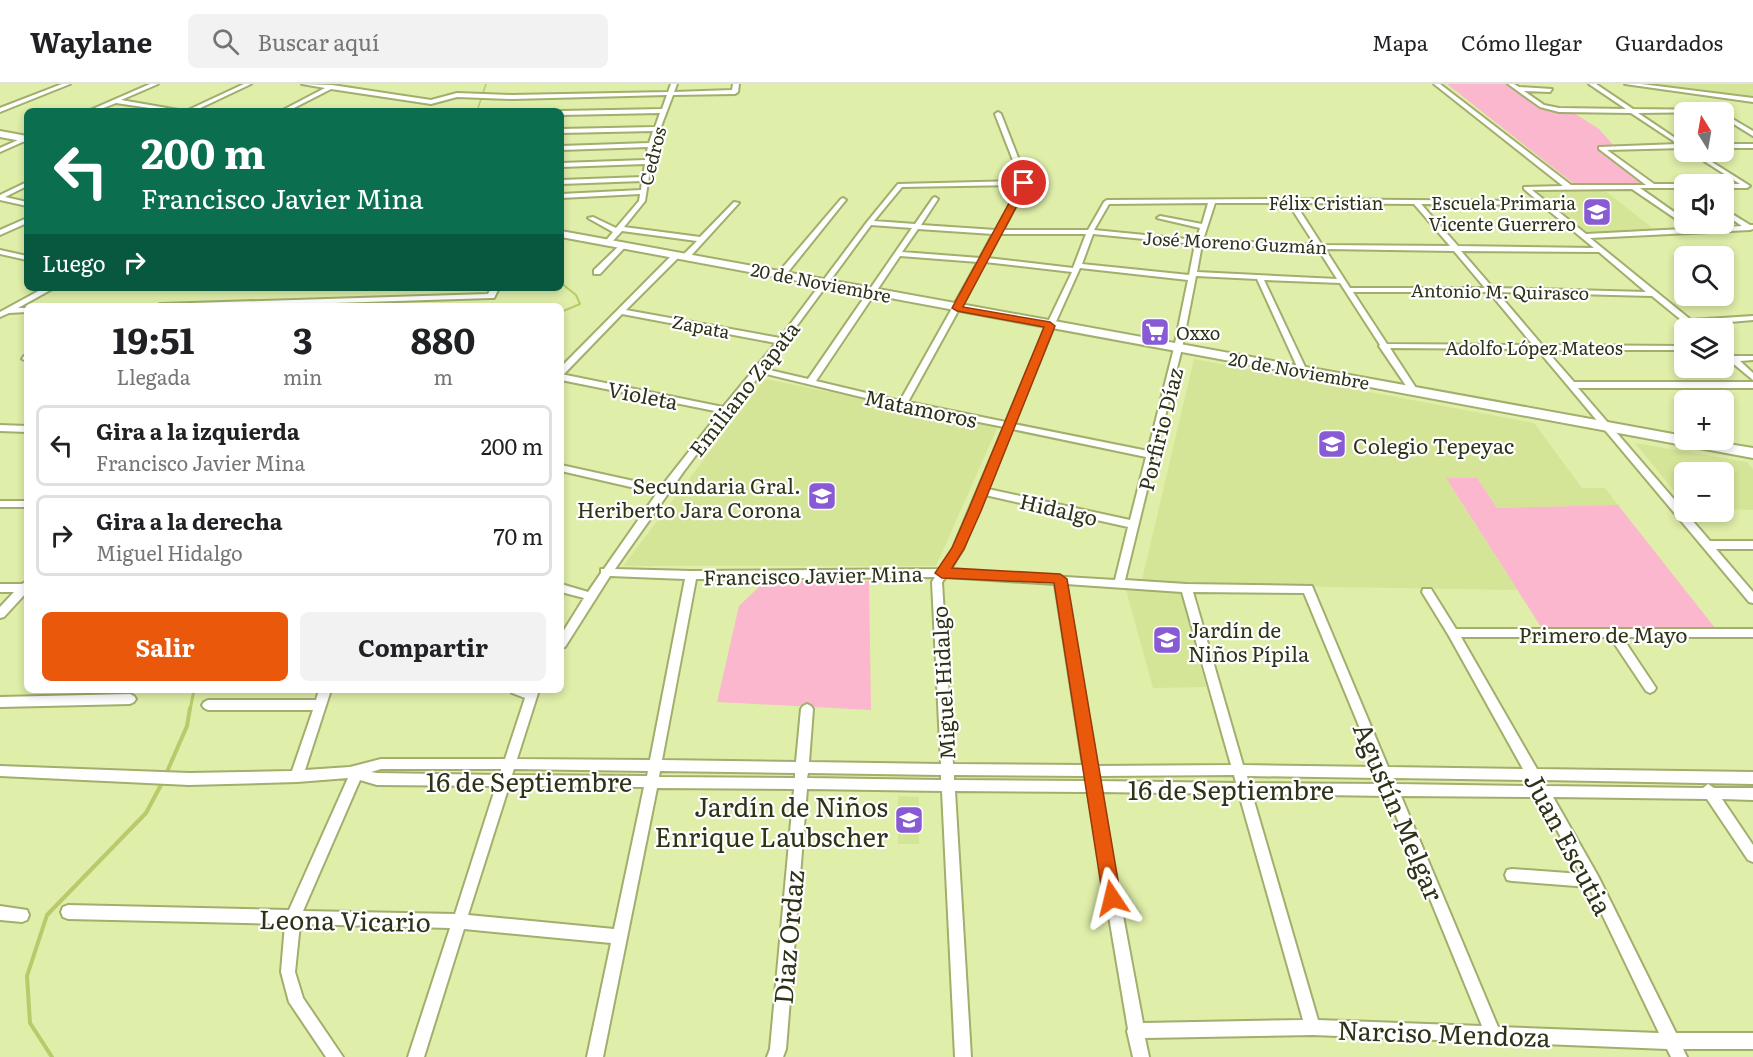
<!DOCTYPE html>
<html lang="es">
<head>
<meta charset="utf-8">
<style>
	:root { --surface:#fff; --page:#f2f2f2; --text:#202124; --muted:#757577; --line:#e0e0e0; --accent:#ea580c }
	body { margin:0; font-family:Literata,serif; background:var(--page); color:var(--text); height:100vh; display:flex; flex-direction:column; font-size:22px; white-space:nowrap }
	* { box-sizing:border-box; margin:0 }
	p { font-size:20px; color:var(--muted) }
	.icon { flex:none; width:33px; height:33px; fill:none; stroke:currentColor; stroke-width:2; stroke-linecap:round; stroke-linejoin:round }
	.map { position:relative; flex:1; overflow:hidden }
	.side { position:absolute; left:24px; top:219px; width:540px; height:390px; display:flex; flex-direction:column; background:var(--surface); border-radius:9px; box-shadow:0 3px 9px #0003 }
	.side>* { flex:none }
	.top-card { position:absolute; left:24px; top:24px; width:540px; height:183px; border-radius:9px; box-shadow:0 3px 9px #0003; background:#0b6e4f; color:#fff; overflow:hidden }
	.needle { width:39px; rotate:349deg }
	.tools { position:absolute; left:1674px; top:18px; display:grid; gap:12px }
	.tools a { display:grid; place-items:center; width:60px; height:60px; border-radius:9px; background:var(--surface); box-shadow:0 3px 9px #0003; font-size:30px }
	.pin { position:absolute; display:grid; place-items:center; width:51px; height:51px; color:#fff; margin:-26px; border:3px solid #fff; border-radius:50%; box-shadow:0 2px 6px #0007 }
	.me { position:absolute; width:66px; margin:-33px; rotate:350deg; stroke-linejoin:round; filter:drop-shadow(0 0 4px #0008) }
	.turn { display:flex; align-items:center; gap:21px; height:126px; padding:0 18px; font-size:27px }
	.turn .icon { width:78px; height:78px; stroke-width:2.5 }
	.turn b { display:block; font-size:42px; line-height:51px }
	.then { display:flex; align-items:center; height:57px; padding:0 18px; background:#0003; gap:12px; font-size:22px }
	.eta { display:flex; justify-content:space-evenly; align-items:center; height:102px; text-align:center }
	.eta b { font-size:36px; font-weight:700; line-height:42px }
	.primary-button { display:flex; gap:12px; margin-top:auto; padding:12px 18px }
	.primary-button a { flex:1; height:69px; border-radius:9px; background:var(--accent); color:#fff; font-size:24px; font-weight:700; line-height:69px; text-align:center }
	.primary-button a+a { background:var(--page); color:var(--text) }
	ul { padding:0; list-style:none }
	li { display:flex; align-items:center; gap:18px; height:81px; margin:0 12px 9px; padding:0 6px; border:3px solid var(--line); border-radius:9px }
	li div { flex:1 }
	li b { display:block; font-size:22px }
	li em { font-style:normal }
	header { display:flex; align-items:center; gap:36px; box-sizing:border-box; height:84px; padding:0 30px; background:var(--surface); border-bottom:2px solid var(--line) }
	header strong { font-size:28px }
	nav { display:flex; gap:33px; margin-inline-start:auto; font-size:21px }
	.search { width:420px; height:54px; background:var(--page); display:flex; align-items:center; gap:15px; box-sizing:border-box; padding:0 21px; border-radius:9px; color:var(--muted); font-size:22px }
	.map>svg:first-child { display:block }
	.built { fill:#d5e598 }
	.green { fill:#fbb7cd }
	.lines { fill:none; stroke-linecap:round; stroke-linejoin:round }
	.stream-far3 { stroke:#b8ca69; stroke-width:1.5 }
	.stream-far2 { stroke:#b8ca69; stroke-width:2 }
	.stream-far1 { stroke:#b8ca69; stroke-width:3 }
	.stream { stroke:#b8ca69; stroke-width:4 }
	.street-casing { stroke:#a1ae6c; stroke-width:4 }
	.secondary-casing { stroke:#a1ae6c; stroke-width:4 }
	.street { fill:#fff; fill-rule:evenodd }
	.secondary { fill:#fff; fill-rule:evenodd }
	.route { fill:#ea580c; stroke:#983908; stroke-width:1.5 }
	.labels { text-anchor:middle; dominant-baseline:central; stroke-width:4.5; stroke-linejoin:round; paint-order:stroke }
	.far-street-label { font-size:18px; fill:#2e3318; stroke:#fff }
	.far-poi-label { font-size:18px; fill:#2e3318; stroke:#fff; text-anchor:end }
	.street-label { font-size:21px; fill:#2e3318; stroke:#fff }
	.poi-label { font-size:21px; fill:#2e3318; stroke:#fff; text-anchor:start }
	.near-street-label { font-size:26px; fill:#2e3318; stroke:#fff }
	.near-poi-label { font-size:26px; fill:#2e3318; stroke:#fff; text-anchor:end }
</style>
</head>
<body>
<header>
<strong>Waylane</strong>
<div class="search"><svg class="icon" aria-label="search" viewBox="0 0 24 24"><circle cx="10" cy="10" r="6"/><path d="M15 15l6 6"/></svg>Buscar aquí</div>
<nav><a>Mapa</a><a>Cómo llegar</a><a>Guardados</a></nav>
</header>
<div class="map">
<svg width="1753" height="973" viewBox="0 0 1753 973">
	<rect width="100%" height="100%" fill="#dfeea9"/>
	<g class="built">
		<path d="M1632,0H1753V15Z"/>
		<path d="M1542,106H1604L1655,146L1588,149L1539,110Z"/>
		<path d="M1194,275L1534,339L1582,404H1605L1618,421L1497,424L1477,394H1446L1517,506L1141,500Z"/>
		<path d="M765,295L998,342L936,482H623Z"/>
		<path d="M1635,359L1747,378L1753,385V426L1724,425V388H1684V419Z"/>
		<path d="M1126,506L1181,508L1206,603L1153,604Z"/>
		<path d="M898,712L919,713V760H898Z"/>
	</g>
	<g class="green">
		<path d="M1447,0H1508L1546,26L1574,29L1599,45L1613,61L1596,63L1645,99L1574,100Z"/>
		<path d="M1446,394H1477L1497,424L1618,421L1715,544L1541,543Z"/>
		<path d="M765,497H869L871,626L717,618L739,522Z"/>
	</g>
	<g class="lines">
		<g class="stream-far3">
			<path d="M477,27L486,0"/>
			<path d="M561,149L563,156"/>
		</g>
		<g class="stream-far2">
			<path d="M561,157L562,155"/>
			<path d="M561,199L576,211L580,220L561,228"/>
		</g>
		<path class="stream-far1" d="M190,626L194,606"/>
		<g class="stream">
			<path d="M166,690L187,642L190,624"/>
			<path d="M52,973L30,939L27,892L47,831L146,729L162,699"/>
		</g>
		<g class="street-casing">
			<g id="street">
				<path d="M62,0H70L0,28V24Z"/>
				<path d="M150,0H158L121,16L184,27H170L116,19L96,27H88Z"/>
				<path d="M244,0H251L194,27H186Z"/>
				<path d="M302,0L332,1L431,16L457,9L512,11L668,8L671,0H677L674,8L732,6L733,0H739L738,8L735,10L673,11L654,61L645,117L624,143L700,153L734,118L739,119L688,175H685L681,173L697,157L622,147L610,160L608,161L604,159L613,148L588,134L593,133L616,144L639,117L640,110L561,114V110L641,106L642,97L561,100V96L643,93L645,80L561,83V79L645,76L648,63L561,66V62L649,59L653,47L561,49V45L655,43L660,29L561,31V27L662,25L667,11L512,15L457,13L431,20L331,5L288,27H281L325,4Z"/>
				<path d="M1434,0H1440L1571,101H1646L1599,65V63L1678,60L1631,29L1559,28L1540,23L1508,0H1514L1519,3L1552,5L1550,8L1524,7L1544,21L1559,24L1626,25L1589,0H1596L1633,25L1716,26L1719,28L1638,29L1684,60V64L1607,66L1654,100H1686L1684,104H1640L1684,135V140H1686L1682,139L1632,105L1532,106L1586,150L1742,142L1724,130V125L1750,141H1753V145L1750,146L1590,154L1691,236L1753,232V236L1696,241L1699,244H1691L1652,212L1497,208L1542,261L1684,262V266H1546L1574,298H1753V304H1578L1710,457H1753V465H1716L1753,508V519L1749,518L1537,265L1390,264L1418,307L1414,310L1411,309L1379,262L1380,261L1340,199L1264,196L1307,287L1303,290L1299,287L1257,195L1196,192L1182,264L1156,369L1158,371L1155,373L1125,496L1186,500L1312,502L1388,683L1523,685L1449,552L1422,508L1423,505H1431L1456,545H1753V553H1622L1656,604L1654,607L1650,609L1646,607L1610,553H1461L1537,685L1753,688V700L1543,696L1546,702L1703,704L1708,700L1714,704H1753V716L1722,715L1753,761V778L1748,776L1707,715L1553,713L1598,792L1676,949H1753V965H1683L1687,973H1671L1667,965L1313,951L1145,954L1149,973H1133L1127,947L1128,945L1088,708L955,707L971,973H955L942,707L807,705L786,965L783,973H767L770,965L794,705L657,704L603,973H587L611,859L464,845L424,973H408L450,844L300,840L295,888L303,914L343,973H326L289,918L281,888L285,840L68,835L63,833L61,828L63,823L68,821L289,826L348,694L297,698L189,701L0,692V682L189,689L292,687L313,626H208L204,624L202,621L204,618L208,616H316L319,606H331L305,686L350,683L381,675H505L525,614L512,609L510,606H539L517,675L650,676L685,495L610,492L565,563L561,564V551L584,514L561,508V500L588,508L601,489V485H604L657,409L561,387V381L661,403L720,328L561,296V283L674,169L681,171L626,226L780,254L867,138L898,100L1021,97L995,30L998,28L1001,30L1028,99L1003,146H1088L1104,118L1107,116L1290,115L1538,117L1524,105V103L1563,102ZM1021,101L996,146L921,141L938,115L935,113L933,114L915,140L874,137L902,103ZM1208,119L1202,140L1160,132L1157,134L1200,144L1196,156L1094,146L1109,120ZM1215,119H1288L1315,161L1203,156ZM1295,119L1414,120L1450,162L1322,161ZM1421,120L1542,121L1594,164L1458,162ZM871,141L912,144L808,295L765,285ZM918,145L993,150L980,174L902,168ZM1000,150H1086L1073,184L987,174ZM1093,150L1195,160L1189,191L1082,180ZM1202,160L1318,165L1337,195L1197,188ZM1325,165L1454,167L1485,204H1350ZM1461,167L1599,168L1646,208L1493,204ZM900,172L978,178L900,317L816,297ZM985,178L1072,188L1046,242L1006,338L908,318ZM1080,184L1188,196L1174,264L1148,367L1014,340L1054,242ZM1353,208H1489L1533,261L1387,260ZM622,230L776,259L723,323L561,290H564ZM762,289L903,323L1004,343L953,464L940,485L691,487L615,485L684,387L727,330ZM1012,345L1146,373L1130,436L988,405ZM985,411L1128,443L1115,496L950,486L963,465ZM935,493L932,498L941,680L809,678L813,625L811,622L807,620L803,622L801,625L796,678L662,676L696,495ZM946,493L1055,500L1083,681L953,680L942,498ZM1066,500L1182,508L1231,681L1096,682ZM1193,508L1304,509L1376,683L1243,681ZM381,685H501L500,691L377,689L371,688ZM514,685L648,687L647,692L512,691ZM660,687L795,689V694L659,693ZM808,689L941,691V696L807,694ZM954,691L1085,692L1086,697L954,696ZM1234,691L1236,699L1098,697V692ZM1247,692L1380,694L1383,700L1249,699ZM1393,694L1529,696L1533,702L1396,700ZM360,696L377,701L496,702L455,830L303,827ZM509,702L644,703L614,845L468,831ZM1100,708L1239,710L1303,936L1143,939ZM1252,710L1388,712L1482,942L1318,936ZM1401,712L1539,713L1581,790L1512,785L1507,786L1505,791L1507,796L1512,797L1589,803L1659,949L1498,943Z"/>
				<path d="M1625,0H1641L1753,14V18Z"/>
				<path d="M1724,30L1753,47V52L1724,34Z"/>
				<path d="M27,52V56L0,68V64Z"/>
				<rect x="1724" y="60" width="29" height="4"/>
				<path d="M1690,68H1696L1750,102L1747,104H1724L1722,100H1740Z"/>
				<path d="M27,98V102L5,113L27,118V122L0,116V111Z"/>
				<path d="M843,114L846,116L845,117L784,193H778V189L841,115Z"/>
				<path d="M27,134V139L0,151V146Z"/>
				<path d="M621,160L627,161L600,190H594V186Z"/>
				<path d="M0,166L27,172V176L0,170Z"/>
				<path d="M44,204H54L18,224H27V228L9,229L0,233V228Z"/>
				<path d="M491,204H499L494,214H491L236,222H156L160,220L488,210Z"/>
				<path d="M1724,266L1734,272H1753V276L1740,277L1753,289V296L1724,272Z"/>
				<path d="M24,272H27V277L22,275Z"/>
				<path d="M0,341L27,342V348L0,347Z"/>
				<rect x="0" y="417" width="27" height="6"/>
				<path d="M27,497V508L4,533L0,534V523L14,508H0V500H22Z"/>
				<path d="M130,610L134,612L136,615L134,618L130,620L0,623V613Z"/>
				<path d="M0,822L27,826L29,831L27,836L22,838L0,836Z"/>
			</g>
		</g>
		<g class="secondary-casing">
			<g id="secondary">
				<path d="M0,47L27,52V58L0,53Z"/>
				<path d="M561,147L1684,352V356H1704L1753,364V374L561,153Z"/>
			</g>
		</g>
		<use href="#street" class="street"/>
		<use href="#secondary" class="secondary"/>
	</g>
	<path class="route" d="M1024,97L1029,99L963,223L1050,238L1055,242L981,427L964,465L952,484L1060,490L1067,495L1121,814L1119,820L1112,823L1106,820L1103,814L1054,499L942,494L935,489L952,464L968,427L1044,243L957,227L952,224L1020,99Z"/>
	<defs>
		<g id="school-square" transform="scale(1.5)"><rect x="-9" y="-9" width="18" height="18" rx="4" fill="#885ad3" stroke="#fff"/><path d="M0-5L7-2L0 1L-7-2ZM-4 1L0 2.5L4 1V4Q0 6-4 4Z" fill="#fff"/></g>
		<g id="supermarket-square" transform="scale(1.5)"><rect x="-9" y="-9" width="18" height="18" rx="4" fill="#885ad3" stroke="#fff"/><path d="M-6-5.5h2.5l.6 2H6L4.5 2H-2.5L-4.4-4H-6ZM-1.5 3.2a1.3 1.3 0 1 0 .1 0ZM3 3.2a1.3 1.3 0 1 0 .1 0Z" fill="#fff"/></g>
	</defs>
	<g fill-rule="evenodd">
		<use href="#school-square" x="1597" y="128"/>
		<use href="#supermarket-square" x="1155" y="248"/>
		<use href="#school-square" x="1332" y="360"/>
		<use href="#school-square" x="822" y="412"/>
		<use href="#school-square" x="1167" y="556"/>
		<use href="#school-square" x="909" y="736"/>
	</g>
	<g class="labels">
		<g class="far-street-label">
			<text transform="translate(652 72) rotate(-76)">Cedros</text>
			<text x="1326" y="118">Félix Cristian</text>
			<text transform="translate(1235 158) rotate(3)">José Moreno Guzmán</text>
			<text transform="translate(821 198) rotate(11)">20 de Noviembre</text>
			<text transform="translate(1500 207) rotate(1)">Antonio M. Quirasco</text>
			<text transform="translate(701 242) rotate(11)">Zapata</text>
			<text x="1534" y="263">Adolfo López Mateos</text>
			<text transform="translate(1299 286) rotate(10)">20 de Noviembre</text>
		</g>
		<g class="far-poi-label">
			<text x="1576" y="118">Escuela Primaria<tspan x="1576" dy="21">Vicente Guerrero</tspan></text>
			<text x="1176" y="248" text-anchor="start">Oxxo</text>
		</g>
		<g class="street-label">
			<text transform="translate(743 304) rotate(-52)">Emiliano Zapata</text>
			<text transform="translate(643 310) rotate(11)">Violeta</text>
			<text transform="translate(921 323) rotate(12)">Matamoros</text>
			<text transform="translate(1159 345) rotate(-76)">Porfirio Díaz</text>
			<text transform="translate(1059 424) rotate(13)">Hidalgo</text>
			<text transform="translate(813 490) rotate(-1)">Francisco Javier Mina</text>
			<text x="1603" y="549">Primero de Mayo</text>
			<text transform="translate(942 599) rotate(-93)">Miguel Hidalgo</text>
		</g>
		<g class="poi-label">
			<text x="1353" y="360">Colegio Tepeyac</text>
			<text x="801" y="400" text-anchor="end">Secundaria Gral.<tspan x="801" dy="24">Heriberto Jara Corona</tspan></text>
			<text x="1188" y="544">Jardín de<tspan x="1188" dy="24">Niños Pípila</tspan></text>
		</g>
		<g class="near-street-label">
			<text x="529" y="696">16 de Septiembre</text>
			<text x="1231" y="704">16 de Septiembre</text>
			<text transform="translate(1400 727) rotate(67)">Agustín Melgar</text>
			<text transform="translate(1570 759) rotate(62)">Juan Escutia</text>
			<text transform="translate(345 835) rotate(1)">Leona Vicario</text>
			<text transform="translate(787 853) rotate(-85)">Diaz Ordaz</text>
			<text transform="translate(1444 948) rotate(2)">Narciso Mendoza</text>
		</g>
		<g class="near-poi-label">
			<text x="888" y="721">Jardín de Niños<tspan x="888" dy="30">Enrique Laubscher</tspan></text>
		</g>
	</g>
</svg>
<div class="tools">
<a><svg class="needle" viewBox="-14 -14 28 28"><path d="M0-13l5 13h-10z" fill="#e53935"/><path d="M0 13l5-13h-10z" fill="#757577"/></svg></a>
<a><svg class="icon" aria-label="sound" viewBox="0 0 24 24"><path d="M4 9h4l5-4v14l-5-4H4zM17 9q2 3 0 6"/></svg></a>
<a><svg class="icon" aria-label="search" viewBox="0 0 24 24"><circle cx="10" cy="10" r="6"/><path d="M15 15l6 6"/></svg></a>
<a><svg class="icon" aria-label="layers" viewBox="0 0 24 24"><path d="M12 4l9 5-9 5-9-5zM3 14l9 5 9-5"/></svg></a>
<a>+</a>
<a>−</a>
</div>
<div class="pin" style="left:1024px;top:99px;background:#d93025"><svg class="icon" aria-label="arrive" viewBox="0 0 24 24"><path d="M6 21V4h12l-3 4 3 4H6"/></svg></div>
<svg class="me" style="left:1112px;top:814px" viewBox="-20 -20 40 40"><path d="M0-17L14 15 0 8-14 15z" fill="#ea580c" stroke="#fff" stroke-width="4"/></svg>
<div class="top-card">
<div class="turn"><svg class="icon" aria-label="left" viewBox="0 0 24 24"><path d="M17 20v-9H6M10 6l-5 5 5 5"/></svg><div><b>200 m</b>Francisco Javier Mina</div></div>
<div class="then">Luego<svg class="icon" aria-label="right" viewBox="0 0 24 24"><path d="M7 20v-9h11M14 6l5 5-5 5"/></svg></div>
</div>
<section class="side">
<div class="eta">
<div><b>19:51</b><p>Llegada</p></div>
<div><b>3</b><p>min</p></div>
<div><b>880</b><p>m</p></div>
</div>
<ul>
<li><svg class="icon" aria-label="left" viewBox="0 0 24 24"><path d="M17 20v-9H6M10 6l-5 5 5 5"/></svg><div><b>Gira a la izquierda</b><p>Francisco Javier Mina</p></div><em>200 m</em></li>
<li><svg class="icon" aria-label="right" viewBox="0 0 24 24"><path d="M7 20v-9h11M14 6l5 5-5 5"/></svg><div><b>Gira a la derecha</b><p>Miguel Hidalgo</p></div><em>70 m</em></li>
</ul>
<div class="primary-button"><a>Salir</a><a>Compartir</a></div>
</section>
</div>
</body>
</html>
